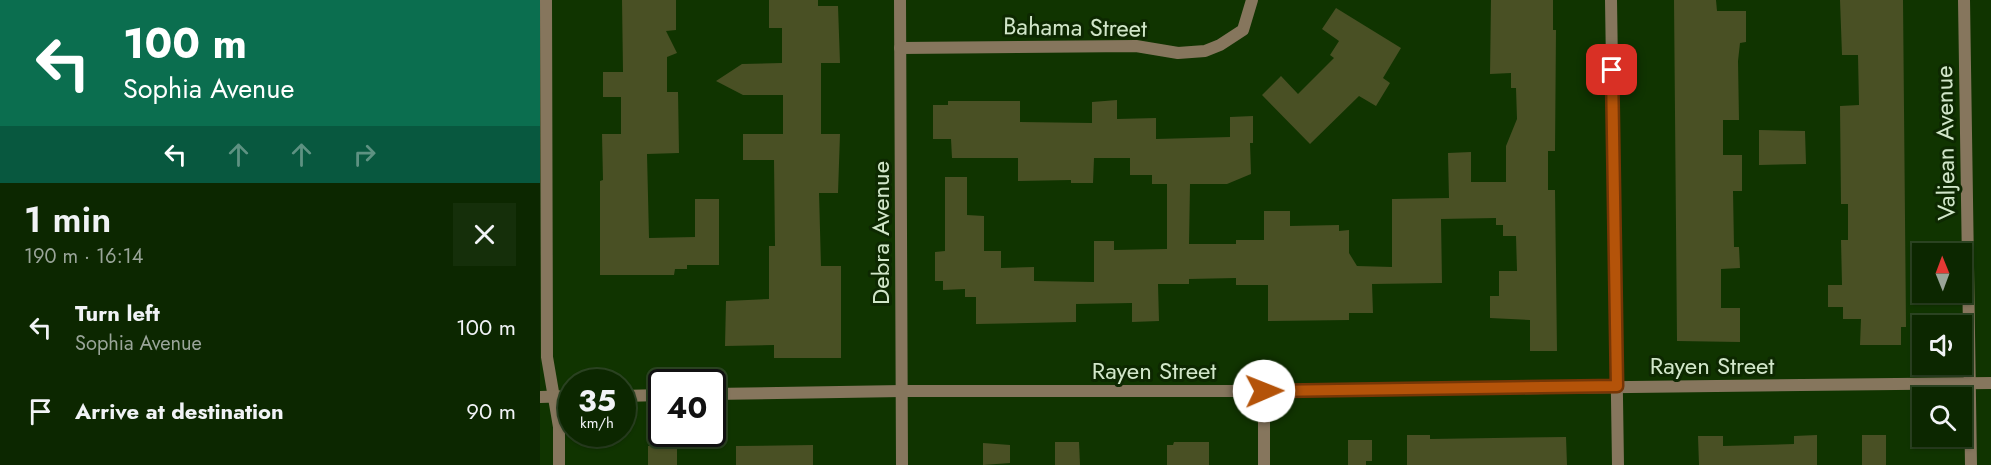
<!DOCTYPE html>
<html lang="en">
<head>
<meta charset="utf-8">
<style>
	:root { --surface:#0c2700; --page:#152f0a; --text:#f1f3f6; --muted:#9aa599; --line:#2c4422 }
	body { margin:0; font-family:Jost,sans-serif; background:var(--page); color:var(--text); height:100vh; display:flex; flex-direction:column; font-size:22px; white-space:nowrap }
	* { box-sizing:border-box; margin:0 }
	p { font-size:20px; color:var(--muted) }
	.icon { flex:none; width:33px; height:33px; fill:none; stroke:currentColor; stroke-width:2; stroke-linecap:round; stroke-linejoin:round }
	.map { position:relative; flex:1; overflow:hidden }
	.details { display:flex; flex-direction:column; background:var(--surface); width:540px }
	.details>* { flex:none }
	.guide { background:#0b6e4f; color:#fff; overflow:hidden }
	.needle { width:39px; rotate:359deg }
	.fabs { position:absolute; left:1372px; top:243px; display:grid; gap:12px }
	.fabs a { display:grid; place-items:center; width:60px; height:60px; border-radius:0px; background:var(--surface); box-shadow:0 2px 4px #0004,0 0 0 2px var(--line); font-size:30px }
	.speed { position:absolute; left:18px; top:369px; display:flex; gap:12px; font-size:30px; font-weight:700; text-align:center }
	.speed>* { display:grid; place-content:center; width:78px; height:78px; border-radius:50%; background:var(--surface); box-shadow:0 2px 4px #0004,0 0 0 2px var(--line); line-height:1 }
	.speed small { font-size:15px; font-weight:400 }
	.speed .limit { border:3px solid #111; border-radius:9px; background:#fff; color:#111 }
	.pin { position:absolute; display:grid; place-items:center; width:51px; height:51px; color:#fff; margin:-26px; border-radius:12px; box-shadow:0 3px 9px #0006 }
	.me { position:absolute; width:66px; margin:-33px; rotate:89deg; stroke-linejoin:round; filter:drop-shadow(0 0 4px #0008) }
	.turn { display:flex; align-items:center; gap:21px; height:126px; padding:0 24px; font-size:27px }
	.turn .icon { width:78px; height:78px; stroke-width:2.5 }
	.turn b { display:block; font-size:42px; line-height:51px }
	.lanes { display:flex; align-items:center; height:57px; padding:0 24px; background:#0003; justify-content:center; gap:30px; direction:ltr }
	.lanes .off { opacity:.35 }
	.round { display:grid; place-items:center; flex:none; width:63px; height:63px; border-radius:0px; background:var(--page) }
	.head { display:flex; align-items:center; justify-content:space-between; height:102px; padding:0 24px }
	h1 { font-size:36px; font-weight:600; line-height:45px }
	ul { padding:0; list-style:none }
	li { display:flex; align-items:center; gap:18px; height:84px; padding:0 24px }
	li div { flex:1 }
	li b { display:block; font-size:22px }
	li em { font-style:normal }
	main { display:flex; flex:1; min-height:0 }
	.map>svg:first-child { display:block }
	.building { fill:#495024 }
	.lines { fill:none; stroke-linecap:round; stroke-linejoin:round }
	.minor { stroke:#86765d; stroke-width:12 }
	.tertiary { stroke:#86765d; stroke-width:12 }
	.route-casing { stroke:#753606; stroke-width:15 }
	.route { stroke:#b45309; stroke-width:10 }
	.labels { text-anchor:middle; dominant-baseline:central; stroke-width:6; stroke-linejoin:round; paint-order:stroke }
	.street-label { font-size:24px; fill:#d1e6c9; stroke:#0d2801 }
</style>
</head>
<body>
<main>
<section class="details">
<div class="guide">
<div class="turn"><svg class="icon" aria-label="left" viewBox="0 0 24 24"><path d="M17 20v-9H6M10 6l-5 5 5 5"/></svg><div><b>100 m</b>Sophia Avenue</div></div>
<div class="lanes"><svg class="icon" aria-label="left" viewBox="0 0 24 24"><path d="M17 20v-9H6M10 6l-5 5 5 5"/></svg><svg class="icon off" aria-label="ahead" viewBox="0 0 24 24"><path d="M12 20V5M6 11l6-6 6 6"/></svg><svg class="icon off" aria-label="ahead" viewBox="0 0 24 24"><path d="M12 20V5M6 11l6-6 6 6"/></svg><svg class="icon off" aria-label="right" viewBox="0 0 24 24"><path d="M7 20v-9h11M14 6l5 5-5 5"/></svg></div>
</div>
<div class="head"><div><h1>1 min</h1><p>190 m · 16:14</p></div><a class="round"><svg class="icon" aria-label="close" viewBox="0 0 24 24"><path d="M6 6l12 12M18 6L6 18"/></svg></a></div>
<ul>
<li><svg class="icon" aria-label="left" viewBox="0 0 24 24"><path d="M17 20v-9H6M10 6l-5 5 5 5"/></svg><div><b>Turn left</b><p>Sophia Avenue</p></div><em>100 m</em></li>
<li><svg class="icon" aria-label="arrive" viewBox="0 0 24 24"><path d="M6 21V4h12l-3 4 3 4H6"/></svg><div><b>Arrive at destination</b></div><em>90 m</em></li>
</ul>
</section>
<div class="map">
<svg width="1451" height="465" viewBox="0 0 1451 465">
	<rect width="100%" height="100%" fill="#103400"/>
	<g class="building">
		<path d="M82,0H136V30L126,31L137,53L127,57V92H138L139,153L107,154L109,238L155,237V199H179V265H147V269H135L134,275H60V181L63,180L62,134H81V97H63V72H83Z"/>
		<path d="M229,0H278V6H298L300,63H281V134H300L298,193H279L281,266H301V358H234V345L185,346L186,301L229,299V246H235L234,160H203V134H243V95H203L176,81L202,64L242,63V28H229Z"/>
		<path d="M951,0H1013V30H1016L1015,151H1008V190H1015L1017,351H990V320L950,318V296H959V271H977L976,236H963V225H956V218L901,219L902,283L832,284L833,313H809V320L728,321V285H696V278L649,279V284H618L619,321L592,322V303L536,304V322L436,324V297H425V289L403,290V281H395V252L405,251V177H427V215L444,216V251H461V268L494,267V281L554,282V241H574V250L627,249V184H612V175H590V158H554L553,183H531V180L478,181V158H412L411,139H393V105H408V101H480V122L552,123V102L577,100V119L616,118V139L690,137V117L713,116V143H710L711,174L687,184H650L649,244H696V240H724V211H750V226L799,225V231L809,230V253L817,266L852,267V199L909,198L908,153L931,152V182H966V146L977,119L976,88H971V73L950,74Z"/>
		<path d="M1134,0H1176L1177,11H1206V42L1200,43L1198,61L1199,120H1183V155H1202V191H1193L1194,247H1199L1200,268L1181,269V308H1200V342L1137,341Z"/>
		<path d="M1300,0H1363L1366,327H1361V345H1320L1321,319H1303V307H1288V285H1302L1301,240H1308V204H1301L1300,106L1319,105L1318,55H1302Z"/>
		<path d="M796,8L861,48L843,78L850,83L836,106L819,96L770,144L722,95L741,76L758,94L794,58L790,55L799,41L782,29Z"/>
		<path d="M1219,130L1265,131L1266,164L1219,165Z"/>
		<path d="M867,435H890V439L1026,437L1027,465H867Z"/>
		<path d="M1277,435V465H1159L1158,436H1183V446L1254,444V436Z"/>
		<rect x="1322" y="435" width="24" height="30"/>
		<path d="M808,440H832V461H826V465H808Z"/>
		<path d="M515,442H539L540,465H515Z"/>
		<path d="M634,442H669V465H627V445H633Z"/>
		<path d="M443,443L470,445V463L443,465Z"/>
		<path d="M273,445V465H196V446Z"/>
		<rect x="108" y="446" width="29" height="19"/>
	</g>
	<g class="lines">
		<g class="minor">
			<path d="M6,0L7,357L19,427V465"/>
			<path d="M360,0L362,465"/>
			<path d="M1071,0L1078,465"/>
			<path d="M1424,0L1431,465"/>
			<path d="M360,48L596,46L638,53L665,51L680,45L703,30L712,0"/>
			<path d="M724,391V465"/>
		</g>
		<g class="tertiary">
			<path d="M172,394L362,391H724L1451,383"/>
			<path d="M82,396L122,395"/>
			<path d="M0,397L32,396"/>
		</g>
	</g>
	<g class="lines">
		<g class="route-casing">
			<path id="route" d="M724,391L1077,386L1072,70"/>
		</g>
		<use href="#route" class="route"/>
	</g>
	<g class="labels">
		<g class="street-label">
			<text transform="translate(535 27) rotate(1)">Bahama Street</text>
			<text transform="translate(1405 143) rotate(-91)">Valjean Avenue</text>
			<text transform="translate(340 233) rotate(-90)">Debra Avenue</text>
			<text x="1172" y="365">Rayen Street</text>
			<text x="614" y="370">Rayen Street</text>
		</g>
	</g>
</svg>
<div class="fabs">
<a><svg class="needle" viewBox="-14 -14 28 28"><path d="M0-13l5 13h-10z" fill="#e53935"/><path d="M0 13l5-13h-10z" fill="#9aa599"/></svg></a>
<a><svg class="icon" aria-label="sound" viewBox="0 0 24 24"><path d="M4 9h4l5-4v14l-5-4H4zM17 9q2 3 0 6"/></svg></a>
<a><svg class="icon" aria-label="search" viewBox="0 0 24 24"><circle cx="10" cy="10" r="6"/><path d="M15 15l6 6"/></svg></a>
</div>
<div class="speed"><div>35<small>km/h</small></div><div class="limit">40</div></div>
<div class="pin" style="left:1072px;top:70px;background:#d93025"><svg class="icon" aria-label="arrive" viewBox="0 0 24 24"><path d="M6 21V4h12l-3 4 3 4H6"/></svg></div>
<svg class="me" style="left:724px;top:391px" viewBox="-20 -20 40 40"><circle r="19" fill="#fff"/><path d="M0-13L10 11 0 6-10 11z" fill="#b45309"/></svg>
</div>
</main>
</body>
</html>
